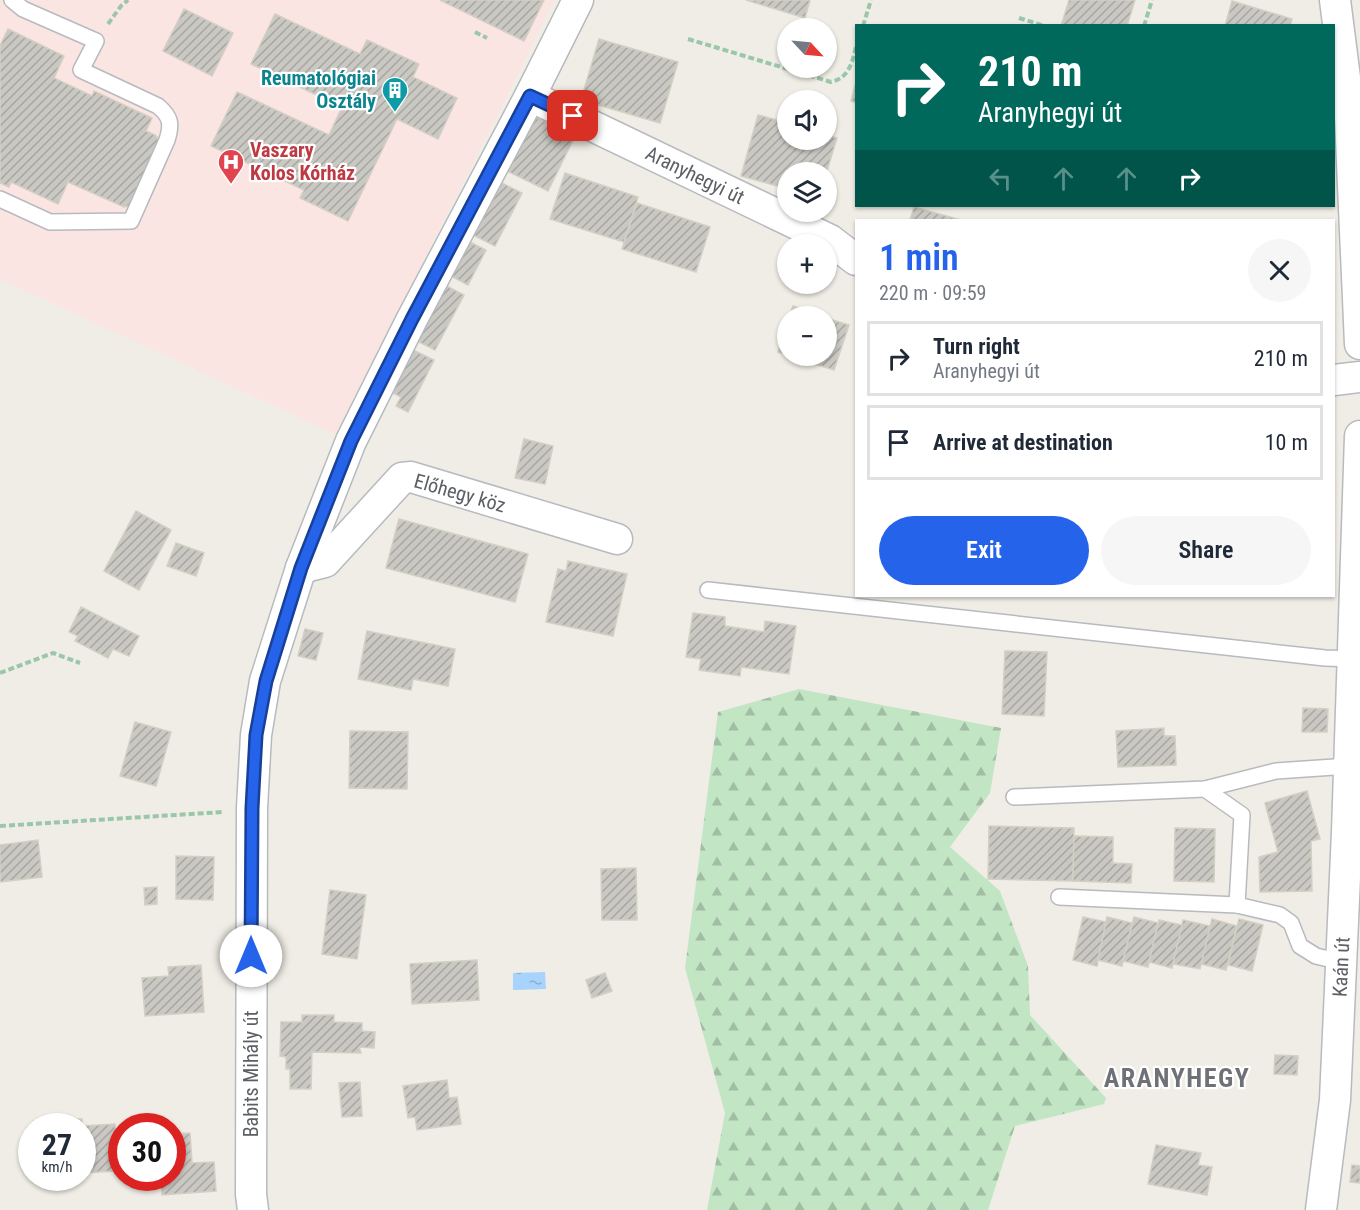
<!DOCTYPE html>
<html lang="en">
<head>
<meta charset="utf-8">
<style>
	:root { --surface:#fff; --page:#f6f6f7; --text:#1f2937; --muted:#747a83; --line:#e0e1e3; --accent:#2563eb }
	body { margin:0; font-family:"Roboto Condensed",sans-serif; background:var(--page); color:var(--text); height:100vh; display:flex; flex-direction:column; font-size:22px; white-space:nowrap }
	* { box-sizing:border-box; margin:0 }
	p { font-size:20px; color:var(--muted) }
	.icon { flex:none; width:33px; height:33px; fill:none; stroke:currentColor; stroke-width:2; stroke-linecap:round; stroke-linejoin:round }
	.map { position:relative; flex:1; overflow:hidden }
	.side { position:absolute; left:855px; top:219px; width:480px; height:378px; display:flex; flex-direction:column; background:var(--surface); border-radius:0px; box-shadow:0 2px 4px #0004 }
	.side>* { flex:none }
	.hud { position:absolute; left:855px; top:24px; width:480px; height:183px; border-radius:0px; box-shadow:0 2px 4px #0004; background:#00695c; color:#fff; overflow:hidden }
	.needle { width:39px; rotate:116deg }
	.tools { position:absolute; left:777px; top:18px; display:grid; gap:12px }
	.tools a { display:grid; place-items:center; width:60px; height:60px; border-radius:50%; background:var(--surface); box-shadow:0 2px 4px #0004; font-size:30px }
	.speed { position:absolute; left:18px; top:1113px; display:flex; gap:12px; font-size:30px; font-weight:700; text-align:center }
	.speed>* { display:grid; place-content:center; width:78px; height:78px; border-radius:50%; background:var(--surface); box-shadow:0 2px 4px #0004; line-height:1 }
	.speed small { font-size:15px; font-weight:400 }
	.speed .limit { border:9px solid #d22; background:#fff; color:#111 }
	.pin { position:absolute; display:grid; place-items:center; width:51px; height:51px; color:#fff; margin:-26px; border-radius:12px; box-shadow:0 3px 9px #0006 }
	.me { position:absolute; width:66px; margin:-33px; rotate:0deg; stroke-linejoin:round; filter:drop-shadow(0 0 4px #0008) }
	.turn { display:flex; align-items:center; gap:21px; height:126px; padding:0 24px; font-size:27px }
	.turn .icon { width:78px; height:78px; stroke-width:2.5 }
	.turn b { display:block; font-size:42px; line-height:51px }
	.lanes { display:flex; align-items:center; height:57px; padding:0 24px; background:#0003; justify-content:center; gap:30px; direction:ltr }
	.lanes .off { opacity:.35 }
	.round { display:grid; place-items:center; flex:none; width:63px; height:63px; border-radius:32px; background:var(--page) }
	.head { display:flex; align-items:center; justify-content:space-between; height:102px; padding:0 24px }
	h1 { font-size:36px; font-weight:600; line-height:45px; color:var(--accent) }
	.button { display:flex; gap:12px; margin-top:auto; padding:12px 24px }
	.button a { flex:1; height:69px; border-radius:36px; background:var(--accent); color:#fff; font-size:24px; font-weight:600; line-height:69px; text-align:center }
	.button a+a { background:var(--page); color:var(--text) }
	ul { padding:0; list-style:none }
	li { display:flex; align-items:center; gap:18px; height:75px; margin:0 12px 9px; padding:0 12px; border:3px solid var(--line); border-radius:0px }
	li div { flex:1 }
	li b { display:block; font-size:22px }
	li em { font-style:normal }
	.map>svg:first-child { display:block }
	.medical { fill:#fbe5e2 }
	.forest { fill:url(#forest-firs) }
	.water { fill:url(#water-ripples) }
	.building { fill:url(#building-hatch); stroke:#d3cfc3; stroke-width:1.5 }
	.lines { fill:none; stroke-linecap:round; stroke-linejoin:round }
	.service-casing { stroke:#b7babe; stroke-width:18 }
	.minor-casing { stroke:#b7babe; stroke-width:33 }
	.path { stroke:#9bc6aa; stroke-width:4; stroke-dasharray:6 3; stroke-linecap:butt }
	.service { stroke:#fff; stroke-width:15 }
	.minor { stroke:#fff; stroke-width:30 }
	.route-casing { stroke:#184099; stroke-width:15 }
	.route { stroke:#2563eb; stroke-width:10 }
	.labels { text-anchor:middle; dominant-baseline:central; stroke-width:4.5; stroke-linejoin:round; paint-order:stroke }
	.culture-label { font-size:20px; font-weight:bold; fill:#0d838f; stroke:#fff; text-anchor:end }
	.health-label { font-size:20px; font-weight:bold; fill:#be3a42; stroke:#fff; text-anchor:start }
	.street-label { font-size:20px; fill:#5c6065; stroke:#fff }
	.district-label { font-size:26px; font-weight:bold; letter-spacing:1.5px; fill:#6e7277; stroke:#fff }
</style>
</head>
<body>
<div class="map">
<svg width="1360" height="1210" viewBox="0 0 1360 1210">
	<defs>
		<pattern id="forest-firs" width="22" height="20" patternUnits="userSpaceOnUse" patternTransform="scale(1.5)"><rect width="22" height="20" fill="#c2e5c4"/><path d="M5 1l3.5 6h-7zM16 11l3.5 6h-7z" fill="#a1bda3"/></pattern>
		<pattern id="water-ripples" width="26" height="14" patternUnits="userSpaceOnUse" patternTransform="scale(1.5)"><rect width="26" height="14" fill="#a7d3fd"/><path d="M2 4q2-2 4 0t4 0M15 11q2-2 4 0t4 0" fill="none" stroke="#8bafd0"/></pattern>
		<pattern id="building-hatch" width="6" height="6" patternUnits="userSpaceOnUse" patternTransform="scale(1.5)"><rect width="6" height="6" fill="#cac8c2"/><path d="M-1 1l2-2M0 6l6-6M5 7l2-2" fill="none" stroke="#a7a6a1"/></pattern>
	</defs>
	<rect width="100%" height="100%" fill="#efede5"/>
	<path class="medical" d="M0,0H554L510,90L335,434L0,279Z"/>
	<path class="forest" d="M799,689L1001,728L990,793L950,847L1000,891L1028,966L1030,1015L1106,1098L1104,1104L1015,1126L988,1210H707L725,1113L685,968L718,712Z"/>
	<path class="water" d="M545,972L546,989L513,990V973Z"/>
	<g class="building">
		<path d="M440,0H544L524,41Z"/>
		<path d="M746,0H810L805,18Z"/>
		<path d="M1069,0H1135L1127,26H1061Z"/>
		<path d="M1232,1L1292,19L1290,26H1225Z"/>
		<path d="M184,9L233,33L212,76L163,51Z"/>
		<path d="M275,14L360,54L367,40L419,64L413,77L457,98L438,139L397,119L348,221L300,198L304,190L211,146L237,92L329,135L342,107L251,64Z"/>
		<path d="M8,29L64,56L54,78L92,96L94,91L152,118L146,131L155,135L157,137L159,143L131,204L128,206L124,207L68,182L58,204L11,182L9,187L0,183V46Z"/>
		<path d="M599,39L678,62L660,123L581,100Z"/>
		<path d="M856,82V103L851,101Z"/>
		<path d="M532,115L575,136L548,191L505,170Z"/>
		<path d="M758,115L788,123V140H826V135L837,138L826,174V172H788V189L741,176Z"/>
		<path d="M565,173L638,197L624,242L550,219Z"/>
		<path d="M496,180L522,193L495,246L469,233Z"/>
		<path d="M637,203L710,227L696,272L622,249Z"/>
		<path d="M914,207L961,220H910Z"/>
		<path d="M464,239L486,250L468,285L447,274Z"/>
		<path d="M443,284L464,295L435,350L413,339Z"/>
		<path d="M793,306L823,316H789Z"/>
		<path d="M826,318L849,325L834,370L789,356H826Z"/>
		<path d="M788,323V355L778,352Z"/>
		<path d="M407,347L434,360L408,412L396,406L401,397L385,389Z"/>
		<path d="M524,439L553,446L545,484L515,478Z"/>
		<path d="M136,511L171,530L139,590L104,571Z"/>
		<path d="M399,519L528,554L515,602L386,568Z"/>
		<path d="M176,543L204,553L196,576L167,566Z"/>
		<path d="M568,561L627,574L613,636L546,622L558,569L566,571Z"/>
		<path d="M81,607L139,636L129,656L113,649L108,658L75,641L78,636L69,632Z"/>
		<path d="M693,613L725,617V626L764,632L765,621L796,626L789,674L741,667L740,676L699,670L701,659L686,657Z"/>
		<path d="M305,629L323,633L316,660L298,656Z"/>
		<path d="M367,631L455,649L448,686L413,679L411,690L358,679Z"/>
		<path d="M1005,651L1047,652L1044,716L1002,714Z"/>
		<path d="M1303,708L1328,709L1327,732H1302Z"/>
		<path d="M135,722L171,732L156,786L120,776Z"/>
		<path d="M1164,728V736H1175L1176,765L1118,767L1116,731Z"/>
		<path d="M350,731L408,732L407,789L349,788Z"/>
		<path d="M1307,791L1320,839L1311,841L1312,891L1260,892L1259,857L1278,852L1265,803Z"/>
		<path d="M989,826L1074,828L1073,881L988,879Z"/>
		<path d="M1175,828L1215,829L1214,882L1174,881Z"/>
		<path d="M1074,836L1113,837V863L1132,864L1131,883L1073,881Z"/>
		<path d="M38,840L42,877L0,882V845Z"/>
		<path d="M176,856L214,857L213,900L176,899Z"/>
		<path d="M636,868L637,920H602L601,869Z"/>
		<path d="M157,887V904L145,905L144,888Z"/>
		<path d="M330,890L366,895L357,959L322,954Z"/>
		<path d="M1083,917L1106,922L1097,966L1073,960Z"/>
		<path d="M1107,917L1132,923L1122,966L1098,960Z"/>
		<path d="M1134,917L1158,923L1148,967L1123,961Z"/>
		<path d="M1212,919L1237,926L1226,970L1201,964Z"/>
		<path d="M1239,919L1263,925L1252,971L1228,965Z"/>
		<path d="M1159,920L1182,925L1172,968L1149,962Z"/>
		<path d="M1183,920L1210,926L1200,969L1173,964Z"/>
		<path d="M477,960L479,1000L412,1004L410,964Z"/>
		<path d="M201,965L204,1012L145,1016L142,978L169,976L168,967Z"/>
		<path d="M605,973L612,991L592,998L586,980Z"/>
		<path d="M302,1015H334V1022L362,1023V1031L375,1032L374,1048L359,1047L361,1053L312,1052L311,1089H290V1069H286V1057L280,1056L281,1022H302Z"/>
		<path d="M1275,1055L1298,1056L1297,1075L1274,1074Z"/>
		<path d="M447,1080L449,1098L457,1097L461,1124L417,1130L415,1117L408,1118L403,1086Z"/>
		<path d="M360,1082L362,1116L342,1117L339,1083Z"/>
		<path d="M82,1119V1126L115,1124L117,1171L82,1173V1126H35L34,1121Z"/>
		<path d="M190,1133L192,1163L214,1162L216,1191L162,1195L161,1178H172V1134Z"/>
		<path d="M1156,1145L1201,1153L1198,1165L1212,1167L1207,1195L1148,1184Z"/>
		<path d="M1352,1165L1360,1166V1183L1350,1182Z"/>
	</g>
	<g class="lines">
		<g class="service-casing">
			<g id="service">
				<path d="M0,199L50,222L131,221L167,140C172,124 171,117 158,106L81,70L96,41L23,9L12,0"/>
				<path d="M708,590L1325,658L1354,659"/>
				<path d="M1014,797L1205,789L1276,771L1349,766"/>
				<path d="M1059,897L1237,905L1242,815L1205,789"/>
				<path d="M1237,905L1280,915L1291,923L1300,946L1316,956L1341,962"/>
			</g>
		</g>
		<g class="minor-casing">
			<g id="minor">
				<path d="M1335,0L1350,117L1360,344"/>
				<path d="M530,96L830,240L856,260"/>
				<path d="M1334,380L1360,377"/>
				<path d="M301,568L325,562L402,478L411,477L617,539"/>
				<path d="M253,1210L251,1194L252,808L256,735L265,681L301,568L351,441L412,319L530,96L578,0"/>
				<path d="M1321,1210L1335,1100L1347,832L1360,436"/>
			</g>
		</g>
		<g class="path">
			<path d="M1019,18L1045,26"/>
			<path d="M108,24L121,6L128,0"/>
			<path d="M863,26L871,0"/>
			<path d="M1144,26L1152,0"/>
			<path d="M475,32L487,38"/>
			<path d="M688,39L831,82C849,78 852,63 856,47"/>
			<path d="M0,673L53,653L80,663"/>
			<path d="M0,826L223,812L224,813"/>
		</g>
		<use href="#service" class="service"/>
		<use href="#minor" class="minor"/>
	</g>
	<g class="lines">
		<g class="route-casing">
			<path id="route" d="M251,956L252,808L256,735L266,681L301,568L351,441L412,319L530,96L573,116"/>
		</g>
		<use href="#route" class="route"/>
	</g>
	<defs>
		<g id="building-pin" transform="scale(1.35)"><path d="M0 17L-7.5 6A9.5 9.5 0 1 1 7.5 6Z" fill="#0f9aa8" stroke="#fff"/><path d="M-4-6H4V6H1V3H-1V6H-4ZM-2.5-4.3h1.7v1.8h-1.7ZM.8-4.3h1.7v1.8H.8ZM-2.5-1h1.7V.8h-1.7ZM.8-1h1.7V.8H.8Z" fill="#fff"/></g>
		<g id="hospital-pin" transform="scale(1.35)"><path d="M0 17L-7.5 6A9.5 9.5 0 1 1 7.5 6Z" fill="#e0444e" stroke="#fff"/><path d="M-5-5h3v3.5h4V-5h3V5h-3V1.5h-4V5h-3Z" fill="#fff"/></g>
	</defs>
	<g fill-rule="evenodd">
		<use href="#building-pin" x="395" y="90"/>
		<use href="#hospital-pin" x="231" y="162"/>
	</g>
	<g class="labels">
		<g class="culture-label">
			<text x="376" y="78">Reumatológiai<tspan x="376" dy="23">Osztály</tspan></text>
		</g>
		<g class="health-label">
			<text x="250" y="150">Vaszary<tspan x="250" dy="23">Kolos Kórház</tspan></text>
		</g>
		<g class="street-label">
			<text transform="translate(695 175) rotate(26)">Aranyhegyi út</text>
			<text transform="translate(460 493) rotate(16)">Előhegy köz</text>
			<text transform="translate(1341 967) rotate(-87)">Kaán út</text>
			<text transform="translate(251 1074) rotate(-90)">Babits Mihály út</text>
		</g>
		<g class="district-label">
			<text x="1177" y="1078">ARANYHEGY</text>
		</g>
	</g>
</svg>
<div class="tools">
<a><svg class="needle" viewBox="-14 -14 28 28"><path d="M0-13l5 13h-10z" fill="#e53935"/><path d="M0 13l5-13h-10z" fill="#747a83"/></svg></a>
<a><svg class="icon" aria-label="sound" viewBox="0 0 24 24"><path d="M4 9h4l5-4v14l-5-4H4zM17 9q2 3 0 6"/></svg></a>
<a><svg class="icon" aria-label="layers" viewBox="0 0 24 24"><path d="M12 4l9 5-9 5-9-5zM3 14l9 5 9-5"/></svg></a>
<a>+</a>
<a>−</a>
</div>
<div class="speed"><div>27<small>km/h</small></div><div class="limit">30</div></div>
<div class="pin" style="left:573px;top:116px;background:#d93025"><svg class="icon" aria-label="arrive" viewBox="0 0 24 24"><path d="M6 21V4h12l-3 4 3 4H6"/></svg></div>
<svg class="me" style="left:251px;top:956px" viewBox="-20 -20 40 40"><circle r="19" fill="#fff"/><path d="M0-13L10 11 0 6-10 11z" fill="#2563eb"/></svg>
<div class="hud">
<div class="turn"><svg class="icon" aria-label="right" viewBox="0 0 24 24"><path d="M7 20v-9h11M14 6l5 5-5 5"/></svg><div><b>210 m</b>Aranyhegyi út</div></div>
<div class="lanes"><svg class="icon off" aria-label="left" viewBox="0 0 24 24"><path d="M17 20v-9H6M10 6l-5 5 5 5"/></svg><svg class="icon off" aria-label="ahead" viewBox="0 0 24 24"><path d="M12 20V5M6 11l6-6 6 6"/></svg><svg class="icon off" aria-label="ahead" viewBox="0 0 24 24"><path d="M12 20V5M6 11l6-6 6 6"/></svg><svg class="icon" aria-label="right" viewBox="0 0 24 24"><path d="M7 20v-9h11M14 6l5 5-5 5"/></svg></div>
</div>
<section class="side">
<div class="head"><div><h1>1 min</h1><p>220 m · 09:59</p></div><a class="round"><svg class="icon" aria-label="close" viewBox="0 0 24 24"><path d="M6 6l12 12M18 6L6 18"/></svg></a></div>
<ul>
<li><svg class="icon" aria-label="right" viewBox="0 0 24 24"><path d="M7 20v-9h11M14 6l5 5-5 5"/></svg><div><b>Turn right</b><p>Aranyhegyi út</p></div><em>210 m</em></li>
<li><svg class="icon" aria-label="arrive" viewBox="0 0 24 24"><path d="M6 21V4h12l-3 4 3 4H6"/></svg><div><b>Arrive at destination</b></div><em>10 m</em></li>
</ul>
<div class="button"><a>Exit</a><a>Share</a></div>
</section>
</div>
</body>
</html>
